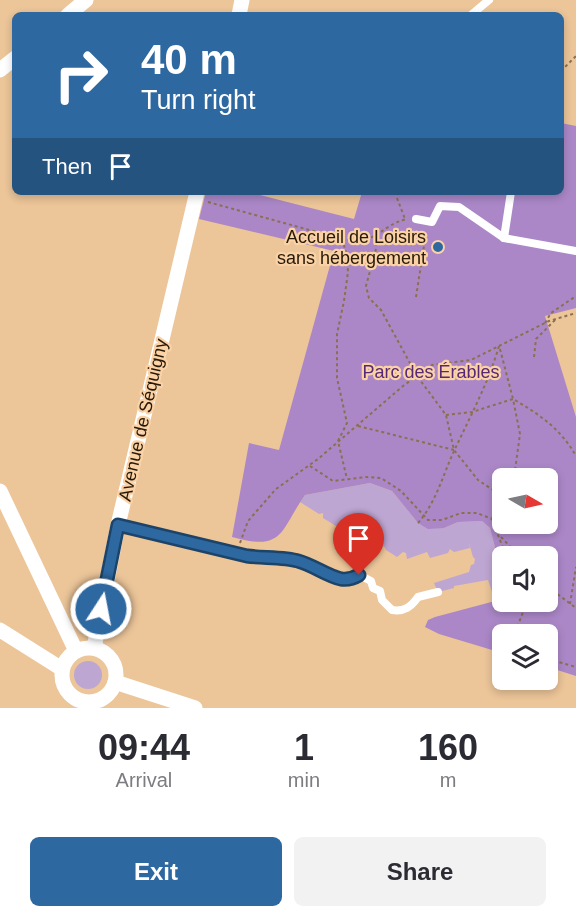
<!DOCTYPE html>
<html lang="en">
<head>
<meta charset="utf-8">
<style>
	:root { --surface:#fff; --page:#f2f2f3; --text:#2b2b33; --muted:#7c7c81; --accent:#2d68a0 }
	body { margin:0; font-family:Arial,sans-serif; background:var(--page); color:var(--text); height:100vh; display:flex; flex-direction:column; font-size:22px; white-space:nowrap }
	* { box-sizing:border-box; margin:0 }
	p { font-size:20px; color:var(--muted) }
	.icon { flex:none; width:33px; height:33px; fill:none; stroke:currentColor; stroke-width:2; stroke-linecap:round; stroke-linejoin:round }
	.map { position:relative; height:708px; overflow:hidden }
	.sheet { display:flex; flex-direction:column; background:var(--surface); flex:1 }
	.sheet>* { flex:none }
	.banner { position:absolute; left:12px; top:12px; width:552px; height:183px; border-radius:9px; box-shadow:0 3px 9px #0003; background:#2d68a0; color:#fff; overflow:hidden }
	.needle { width:39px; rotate:99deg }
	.controls { position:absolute; left:492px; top:468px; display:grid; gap:12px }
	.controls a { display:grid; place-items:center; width:66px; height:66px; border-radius:9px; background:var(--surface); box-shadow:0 3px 9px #0003; font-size:30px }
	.pin { position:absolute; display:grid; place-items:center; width:51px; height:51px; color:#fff; margin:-62px -26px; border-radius:50% 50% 50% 0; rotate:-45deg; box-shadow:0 0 6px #0007 }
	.pin .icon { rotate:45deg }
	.me { position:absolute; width:66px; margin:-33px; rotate:11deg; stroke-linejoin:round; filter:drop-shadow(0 0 4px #0008) }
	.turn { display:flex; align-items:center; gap:21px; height:126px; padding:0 30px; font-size:27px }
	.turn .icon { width:78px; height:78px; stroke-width:2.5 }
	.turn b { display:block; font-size:42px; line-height:51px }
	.then { display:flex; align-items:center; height:57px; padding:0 30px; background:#0003; gap:12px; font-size:22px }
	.eta { display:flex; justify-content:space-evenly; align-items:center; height:102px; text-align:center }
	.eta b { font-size:36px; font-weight:800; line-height:42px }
	.cta { display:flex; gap:12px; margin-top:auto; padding:12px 30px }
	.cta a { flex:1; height:69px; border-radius:9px; background:var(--accent); color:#fff; font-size:24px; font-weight:800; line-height:69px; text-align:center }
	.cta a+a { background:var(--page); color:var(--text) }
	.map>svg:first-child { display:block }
	.green { fill:#bea6d2 }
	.forest { fill:#ab87c7; fill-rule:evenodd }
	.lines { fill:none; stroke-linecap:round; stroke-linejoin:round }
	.path { stroke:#8a7051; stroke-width:2; stroke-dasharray:3 3; stroke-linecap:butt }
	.lane { stroke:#fff; stroke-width:8 }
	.street { stroke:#fff; stroke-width:15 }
	.route-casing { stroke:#1d4468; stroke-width:15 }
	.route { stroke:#2d68a0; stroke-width:10 }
	.poi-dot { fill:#2d68a0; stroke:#fad2a6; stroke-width:2 }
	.labels { text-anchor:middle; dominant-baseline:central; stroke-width:4.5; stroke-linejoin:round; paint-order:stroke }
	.poi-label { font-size:18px; fill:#271907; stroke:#fad2a6; text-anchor:end }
	.park-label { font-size:18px; fill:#572875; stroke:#fad2a6 }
	.street-label { font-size:18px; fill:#271907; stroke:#fad2a6 }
</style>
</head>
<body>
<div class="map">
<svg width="576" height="708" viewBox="0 0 576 708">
	<rect width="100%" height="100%" fill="#ecc599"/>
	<g class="green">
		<path d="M370,483L392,491L418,523L444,528L458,522L482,521L490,528L502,575L501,587L495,601L488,580L454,586V588L438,592L434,583L469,572L471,565L474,564L475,559L473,557L469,543L470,548L454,552L450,549L448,553L430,558L427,552L407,559L406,553L403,552L397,557L386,550L384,546L377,551L363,543V538L358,539L342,529L341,525L336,526L323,518V513L319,514L300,502L305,495Z"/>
		<circle cx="88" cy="675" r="14"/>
	</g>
	<path class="forest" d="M561,123L576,126V308L545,316L576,417V676L548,667V634H502V653L439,634L425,627L428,620L435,617L495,601L501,587L502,575L490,528L482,521L458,522L444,528L428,529L418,523L392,491L370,483L305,495C280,530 285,552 232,537L249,443L279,450L334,251L199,219L206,192H248L354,219L362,192H561ZM502,478H548V524H502ZM502,556H548V602H502Z"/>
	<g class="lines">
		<g class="path">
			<path d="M561,71L576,56"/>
			<path d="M397,192V198L405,219"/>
			<path d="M208,202L342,239C380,245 378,226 407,219"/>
			<path d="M376,237V249L366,286L369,298L381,310L417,376L446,415L454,450L478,480L502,496"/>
			<path d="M342,239L347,255L348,272L344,301L337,334V378L347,423L338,441L347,479"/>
			<path d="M416,297L426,233"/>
			<path d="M545,323L551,313L576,296"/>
			<path d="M500,349L513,399C539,414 561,429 576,456"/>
			<path d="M534,357L536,339L555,320"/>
			<path d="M446,415L472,412L513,399L520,434L514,478"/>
			<path d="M358,426L454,450"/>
			<path d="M310,466L333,481L366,477L381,478L401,491L428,520H442L461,513H477L492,519L506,556"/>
			<path d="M492,518L502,507"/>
			<path d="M418,523C437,501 443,474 455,449C471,415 489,381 499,346"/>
			<path d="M501,537L519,556"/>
			<path d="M240,543L248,521L276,489L318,459L403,386L432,365L471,360L549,321L576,313"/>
			<path d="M548,587L576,608"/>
			<path d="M518,602L523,612L518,625L522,634"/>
			<path d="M570,604L576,567"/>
			<path d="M548,659L576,667"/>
		</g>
		<g class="lane">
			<path d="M471,15L489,0"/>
			<path d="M416,219L432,222L440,206L459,207L504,238L576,251"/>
			<path d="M504,238L511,192"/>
			<path d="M118,525L247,556C262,558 286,557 298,561C313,565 327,576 341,579C348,580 353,578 359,575L371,581L373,588L380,591L382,600L392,610C404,612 411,607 418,597L438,592"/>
		</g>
		<g class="street">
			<path d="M68,15L86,0"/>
			<path d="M239,15L242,0"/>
			<path d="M0,70L15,58"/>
			<path d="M0,491L76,651"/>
			<path d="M0,630L62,669"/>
			<path d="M94,648L118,525L197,192"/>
			<circle cx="89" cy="675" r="27"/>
			<path d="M115,682L195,708"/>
		</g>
	</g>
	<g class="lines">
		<g class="route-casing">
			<path id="route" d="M101,609L118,525L247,556C262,558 286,557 298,561C313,565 327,576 341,579C348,580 354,578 359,575"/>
		</g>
		<use href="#route" class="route"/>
	</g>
	<circle class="poi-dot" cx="438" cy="247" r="6"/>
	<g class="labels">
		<g class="poi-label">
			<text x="426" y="237">Accueil de Loisirs<tspan x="426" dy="21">sans hébergement</tspan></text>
		</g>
		<g class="park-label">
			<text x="431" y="372">Parc des Érables</text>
		</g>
		<g class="street-label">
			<text transform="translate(143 420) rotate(-77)">Avenue de Séquigny</text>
		</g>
	</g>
</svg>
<div class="controls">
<a><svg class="needle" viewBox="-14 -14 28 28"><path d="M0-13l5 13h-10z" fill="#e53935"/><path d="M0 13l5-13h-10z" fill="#7c7c81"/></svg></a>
<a><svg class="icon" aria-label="sound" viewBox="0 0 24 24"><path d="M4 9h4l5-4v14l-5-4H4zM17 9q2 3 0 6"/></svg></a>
<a><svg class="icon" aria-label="layers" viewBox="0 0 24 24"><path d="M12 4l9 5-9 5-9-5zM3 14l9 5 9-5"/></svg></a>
</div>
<div class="pin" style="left:359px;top:575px;background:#d93025"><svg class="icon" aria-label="arrive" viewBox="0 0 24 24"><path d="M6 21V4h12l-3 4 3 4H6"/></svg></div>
<svg class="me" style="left:101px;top:609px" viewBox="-20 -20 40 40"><circle r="17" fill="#2d68a0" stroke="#fff" stroke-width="3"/><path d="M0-11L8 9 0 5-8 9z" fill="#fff"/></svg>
<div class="banner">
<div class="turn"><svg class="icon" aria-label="right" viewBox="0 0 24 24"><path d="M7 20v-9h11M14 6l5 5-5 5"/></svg><div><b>40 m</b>Turn right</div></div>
<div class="then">Then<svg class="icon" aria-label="arrive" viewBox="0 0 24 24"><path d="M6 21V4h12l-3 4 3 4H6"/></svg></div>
</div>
</div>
<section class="sheet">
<div class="eta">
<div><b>09:44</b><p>Arrival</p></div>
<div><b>1</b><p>min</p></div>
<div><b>160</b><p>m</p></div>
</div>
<div class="cta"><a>Exit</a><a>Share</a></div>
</section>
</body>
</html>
